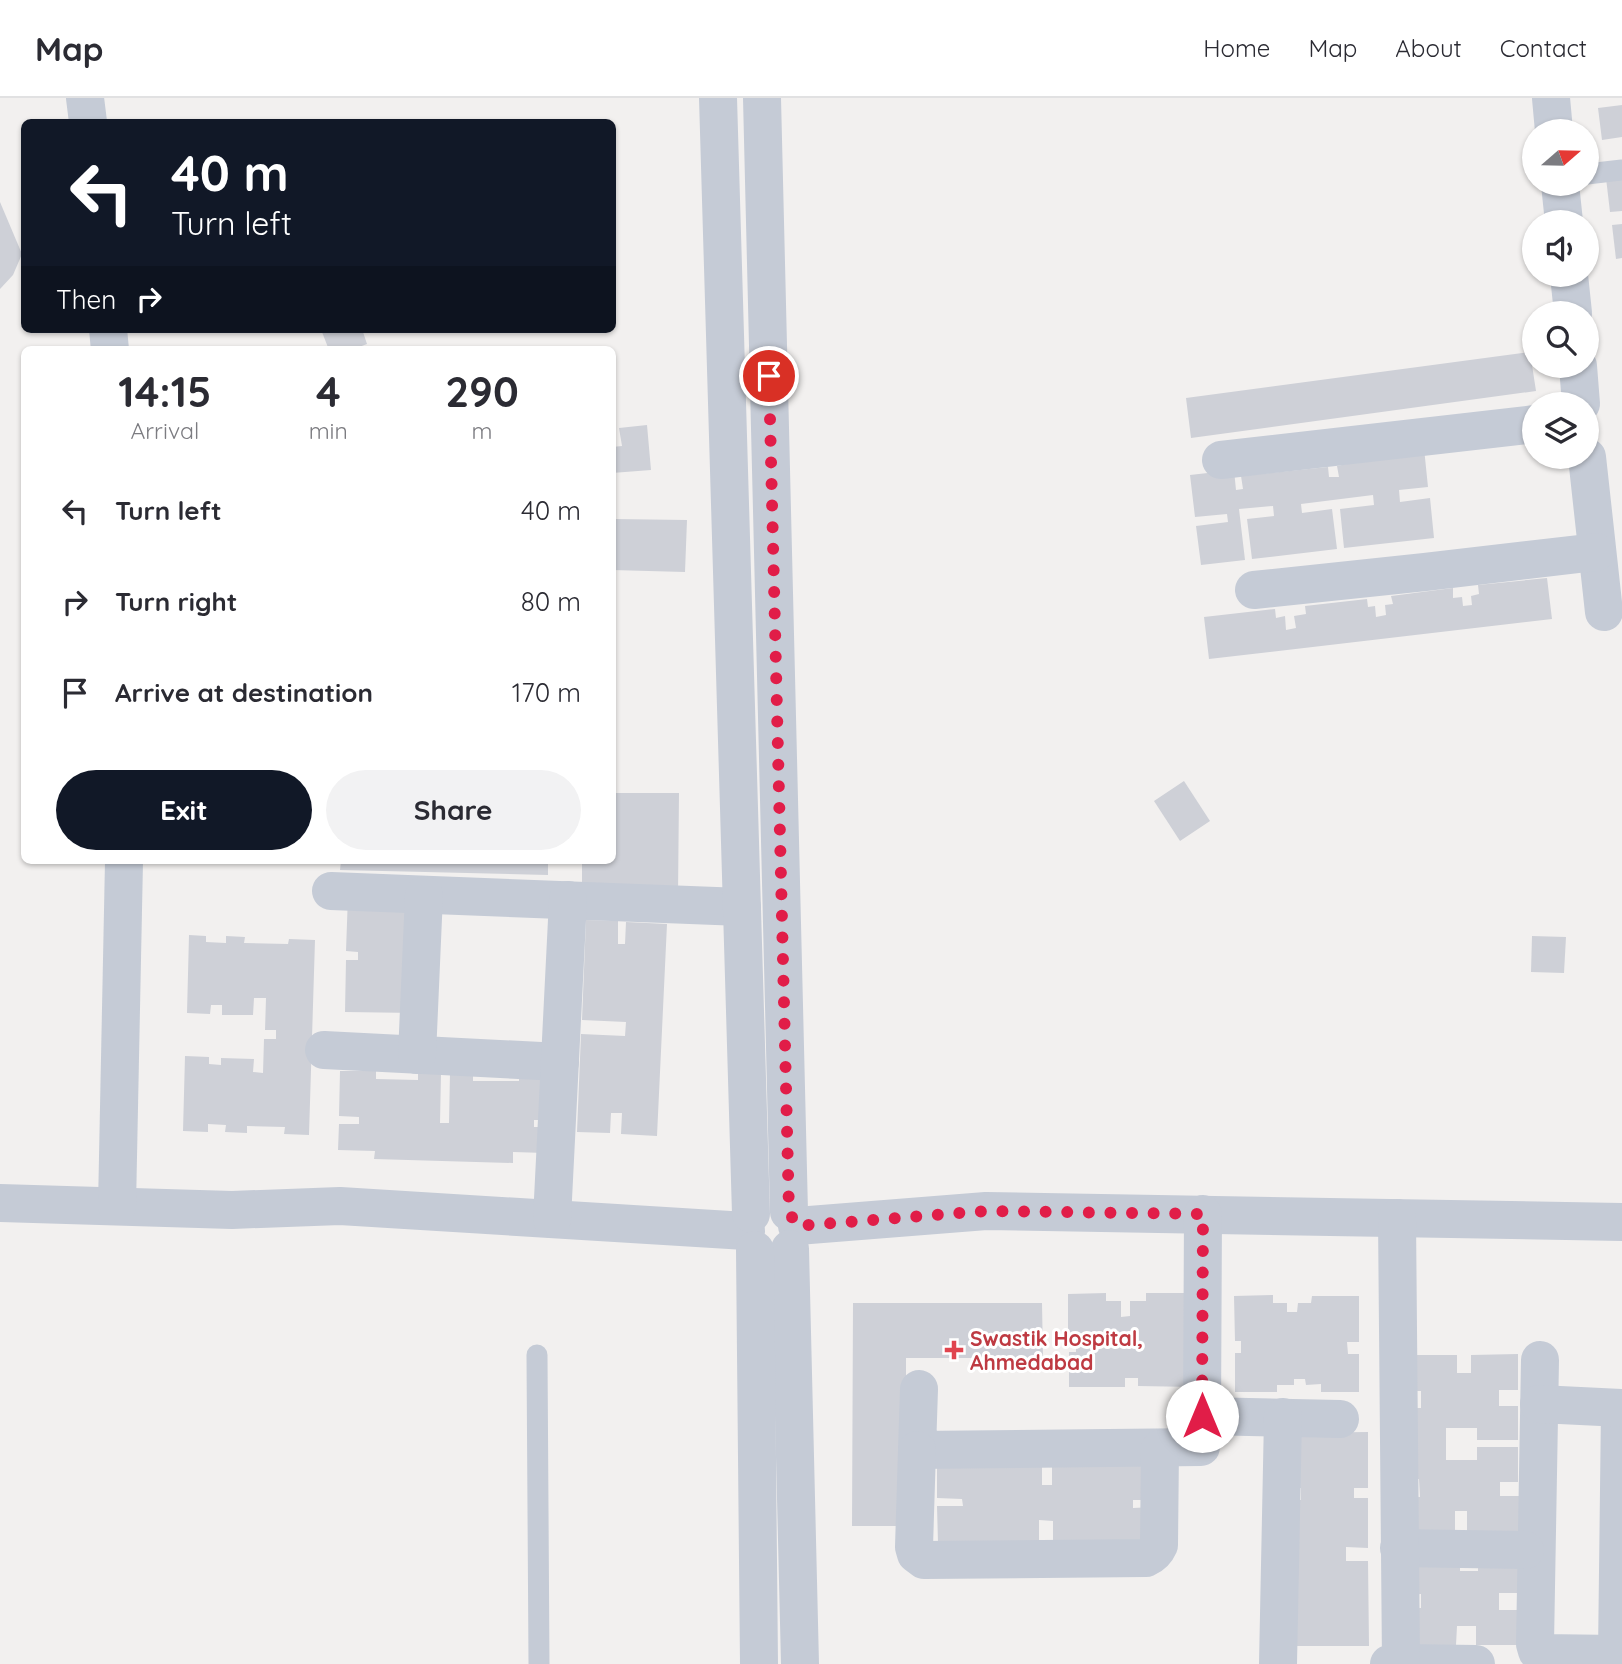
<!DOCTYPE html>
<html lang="en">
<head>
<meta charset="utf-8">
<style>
	:root { --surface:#fff; --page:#f2f2f3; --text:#2b2b33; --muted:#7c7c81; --line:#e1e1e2; --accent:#111827 }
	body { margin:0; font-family:Quicksand,sans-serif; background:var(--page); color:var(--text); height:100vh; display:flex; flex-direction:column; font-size:26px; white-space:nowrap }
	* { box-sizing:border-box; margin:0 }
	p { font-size:23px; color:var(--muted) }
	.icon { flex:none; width:38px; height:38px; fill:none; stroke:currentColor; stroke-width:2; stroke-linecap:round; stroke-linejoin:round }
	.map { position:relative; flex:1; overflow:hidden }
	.details { position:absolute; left:21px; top:248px; width:595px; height:518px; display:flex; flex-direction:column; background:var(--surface); border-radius:10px; box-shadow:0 2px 5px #0004 }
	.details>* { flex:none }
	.banner { position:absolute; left:21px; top:21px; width:595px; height:214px; border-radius:10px; box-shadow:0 2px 5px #0004; background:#111827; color:#fff; overflow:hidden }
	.needle { width:46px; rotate:70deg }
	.buttons { position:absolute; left:1522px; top:21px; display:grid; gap:14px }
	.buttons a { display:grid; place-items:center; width:77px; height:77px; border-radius:50%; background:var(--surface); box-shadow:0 2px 5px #0004; font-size:35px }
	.pin { position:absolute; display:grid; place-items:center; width:60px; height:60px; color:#fff; margin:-30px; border:4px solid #fff; border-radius:50%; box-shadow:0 2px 7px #0007 }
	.me { position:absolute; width:77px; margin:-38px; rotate:0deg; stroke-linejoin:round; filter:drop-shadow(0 0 5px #0008) }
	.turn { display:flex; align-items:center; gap:24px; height:147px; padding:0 35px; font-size:32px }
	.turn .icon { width:91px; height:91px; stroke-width:2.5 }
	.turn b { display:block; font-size:49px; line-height:60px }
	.then { display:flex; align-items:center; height:66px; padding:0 35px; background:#0003; gap:14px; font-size:26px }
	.eta { display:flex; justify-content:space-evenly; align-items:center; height:119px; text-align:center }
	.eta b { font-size:42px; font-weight:800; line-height:49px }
	.cta { display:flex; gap:14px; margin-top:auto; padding:14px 35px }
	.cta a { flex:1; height:80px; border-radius:42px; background:var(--accent); color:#fff; font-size:28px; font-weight:800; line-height:80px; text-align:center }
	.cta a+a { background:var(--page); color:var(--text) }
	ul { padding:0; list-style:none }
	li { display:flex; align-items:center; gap:21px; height:91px; padding:0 35px }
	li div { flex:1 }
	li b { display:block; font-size:26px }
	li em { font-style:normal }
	header { display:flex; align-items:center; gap:42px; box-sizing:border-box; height:98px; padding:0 35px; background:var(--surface); border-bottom:2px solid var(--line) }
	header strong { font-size:33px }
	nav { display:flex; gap:38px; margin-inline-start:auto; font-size:24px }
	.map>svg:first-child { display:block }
	.building { fill:#ced0d7 }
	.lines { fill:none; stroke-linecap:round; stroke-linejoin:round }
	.service { stroke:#c5cbd6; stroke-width:21 }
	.minor { stroke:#c5cbd6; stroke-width:38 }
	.tertiary { stroke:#c5cbd6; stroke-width:38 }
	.route { stroke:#e11d48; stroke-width:12; stroke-dasharray:0 21.6 }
	.health-dot { fill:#e0444e; stroke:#fff; stroke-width:2.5 }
	.labels { text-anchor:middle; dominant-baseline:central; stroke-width:6; stroke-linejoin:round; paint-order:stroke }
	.health-label { font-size:21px; font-weight:bold; fill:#be3a42; stroke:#fff; text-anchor:start }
</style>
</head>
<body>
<header>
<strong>Map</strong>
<nav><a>Home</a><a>Map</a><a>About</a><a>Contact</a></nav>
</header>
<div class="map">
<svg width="1622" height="1566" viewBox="0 0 1622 1566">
	<rect width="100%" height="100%" fill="#f2f0ef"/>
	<g class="building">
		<path d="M1622,7V39L1602,42L1598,10Z"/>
		<path d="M1622,78V113L1610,114L1606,80Z"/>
		<path d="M0,104L22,156L13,177L0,191Z"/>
		<path d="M1622,126V160L1616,161L1612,127Z"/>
		<path d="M329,231H362L367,246L351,252H329L322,234Z"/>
		<path d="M1530,254L1536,293L1191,340L1186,300Z"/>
		<path d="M647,327L651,372L612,375V349L622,348L619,330Z"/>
		<path d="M1424,350L1428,389L1399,392L1400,404L1430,400L1434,440L1344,450L1340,411L1374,407L1373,397L1301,406L1302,415L1332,411L1337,451L1252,461L1247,421L1274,418L1273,408L1239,411L1245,462L1201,467L1196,428L1228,424L1227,416L1195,419L1190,377L1234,372L1236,392L1243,391L1241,378L1328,369L1329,379H1339L1337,368Z"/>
		<path d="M614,421L687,422L685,474L612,472Z"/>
		<path d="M1547,480L1552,521L1209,561L1204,519L1275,511L1276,520L1285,518L1286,532L1296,530L1294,518L1306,516L1305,508L1367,501L1368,509L1375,508L1376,519L1386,517L1385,507L1393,506L1391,498L1453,490V500L1462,499L1463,508L1472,507L1471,498L1479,496L1478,487Z"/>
		<path d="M1184,683L1210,723L1180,743L1154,703Z"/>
		<path d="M612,695H679L678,797L582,796V763H612Z"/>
		<path d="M341,763H548V777L340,772Z"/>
		<path d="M348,797L418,799L416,915L345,914L346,862H358V854L346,853Z"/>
		<path d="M586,822L618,823V846H625L626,824L667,826L657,1038L621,1036L622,1015H611L610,1035L577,1034L581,936L625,938L626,924L582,922Z"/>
		<path d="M189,837L206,838V844L226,845V838L245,839L244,845L288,846L289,841L315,842L309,1037L284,1036L285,1029L247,1028V1035L225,1034L226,1027L208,1026V1034L183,1033L185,958L209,959V966L221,967V960L254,961L253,974L263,975L264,941H276V932H265L266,900H254L253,917H222V907H211L210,916L187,915Z"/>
		<path d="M1532,838L1566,839L1564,875L1531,874Z"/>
		<path d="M340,973H376V981L418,982V975H441L440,1025H449L450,975L473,976V983H519V977L546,978L545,1022H534V1029H545V1055L513,1054V1065L374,1061L375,1053L338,1052L339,1026H359V1019L339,1018Z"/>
		<path d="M1106,1195V1203H1121V1219L1130,1218V1203H1146V1195H1194L1195,1289L1138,1288V1280H1125V1289H1069V1254H1076V1239H1068V1196Z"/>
		<path d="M1273,1197V1205H1287V1214H1297L1298,1205H1311L1312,1198H1359V1244H1347L1348,1256H1359V1294H1321V1286L1306,1287L1305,1281H1294V1287H1277V1294H1235V1255H1241V1243H1235L1234,1198Z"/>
		<path d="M853,1205H1042L1043,1260H906V1428H852Z"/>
		<path d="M1518,1256V1292H1499V1308H1518V1342H1477V1330H1446V1362H1477V1349H1518V1384H1500V1398H1519V1435H1467V1413H1455V1435H1404V1398L1420,1399L1419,1381H1404L1403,1310H1421V1293H1404L1403,1257H1457V1275H1471V1257Z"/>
		<path d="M1368,1334V1390H1354V1400H1368V1450L1346,1449V1463H1368L1369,1548H1290L1289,1402H1301V1390H1289L1288,1335Z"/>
		<path d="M1052,1357H1153V1402H1133V1410L1153,1409V1444H1053V1423L1039,1422V1444L938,1445L937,1408H963L962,1401L937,1400V1358H1042V1387H1052Z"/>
		<path d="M1403,1460H1460V1473H1478V1460H1520V1495H1499V1512H1520V1547H1476V1528H1457L1456,1547H1404L1403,1510H1421V1496L1403,1497Z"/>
	</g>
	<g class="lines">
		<g class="service">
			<path d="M1587,76L1622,72"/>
			<path d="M537,1257L539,1566"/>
		</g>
		<g class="minor">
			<path d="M85,0L88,24"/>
			<path d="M1551,0L1554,33"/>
			<path d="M1560,86L1564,124"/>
			<path d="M1569,177L1573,215"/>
			<path d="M108,231L110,252"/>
			<path d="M1578,268L1581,306"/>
			<path d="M1587,359L1604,514"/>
			<path d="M1221,362L1535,326"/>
			<path d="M1254,492L1425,474L1596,454"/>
			<path d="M331,793L742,809"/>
			<path d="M324,952L560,964"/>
			<path d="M417,957L424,797"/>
			<path d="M0,1105L232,1112L340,1108L746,1133"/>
			<path d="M117,1108L124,763"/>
			<path d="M552,1121L568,802"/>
			<path d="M797,1128L986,1113L1622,1124"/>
			<path d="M1540,1262L1535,1546L1537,1553L1542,1555L1617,1556L1620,1310"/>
			<path d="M919,1291L917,1352L1201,1349L1202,1318L1203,1116"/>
			<path d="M1539,1306L1622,1310"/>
			<path d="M1202,1318L1340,1321"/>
			<path d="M917,1352L914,1449L916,1456L924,1462L1146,1460C1153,1457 1156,1454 1159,1447L1160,1351"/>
			<path d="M1399,1450L1525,1452"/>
			<path d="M1401,1565L1476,1566"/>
			<path d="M1278,1566L1283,1319"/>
			<path d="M1389,1566L1401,1565L1397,1120"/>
		</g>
		<g class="tertiary">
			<path d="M718,0L751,1116"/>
			<path d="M762,0L789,1114"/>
			<path d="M790,1151L800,1566"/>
			<path d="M755,1152L759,1566"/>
		</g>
	</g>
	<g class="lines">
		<path class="route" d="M769,278L789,1114L797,1128L986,1113L1203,1116L1202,1318"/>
	</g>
	<path class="health-dot" d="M950.5 1241.5h7v7h7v7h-7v7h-7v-7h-7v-7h7z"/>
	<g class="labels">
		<g class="health-label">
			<text x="970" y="1240">Swastik Hospital,<tspan x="970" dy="24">Ahmedabad</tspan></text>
		</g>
	</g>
</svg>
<div class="buttons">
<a><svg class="needle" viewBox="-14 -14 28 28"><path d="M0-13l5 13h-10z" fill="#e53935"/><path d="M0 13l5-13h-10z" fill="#7c7c81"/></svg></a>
<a><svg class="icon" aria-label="sound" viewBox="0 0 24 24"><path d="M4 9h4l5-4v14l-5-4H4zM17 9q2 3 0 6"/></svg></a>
<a><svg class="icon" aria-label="search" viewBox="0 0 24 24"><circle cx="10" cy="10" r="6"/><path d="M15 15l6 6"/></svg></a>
<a><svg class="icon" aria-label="layers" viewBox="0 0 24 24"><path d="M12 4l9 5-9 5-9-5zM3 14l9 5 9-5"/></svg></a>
</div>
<div class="pin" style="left:769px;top:278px;background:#d93025"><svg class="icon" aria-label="arrive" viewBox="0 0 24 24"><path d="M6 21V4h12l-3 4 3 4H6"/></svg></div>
<svg class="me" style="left:1202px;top:1318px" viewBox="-20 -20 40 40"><circle r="19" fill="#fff"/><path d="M0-13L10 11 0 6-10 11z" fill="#e11d48"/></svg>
<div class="banner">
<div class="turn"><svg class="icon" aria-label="left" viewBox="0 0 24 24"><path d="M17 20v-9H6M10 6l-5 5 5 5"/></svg><div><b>40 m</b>Turn left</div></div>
<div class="then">Then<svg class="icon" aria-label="right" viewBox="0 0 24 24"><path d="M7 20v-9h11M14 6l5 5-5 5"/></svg></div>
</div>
<section class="details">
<div class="eta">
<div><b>14:15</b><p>Arrival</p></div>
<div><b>4</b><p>min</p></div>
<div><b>290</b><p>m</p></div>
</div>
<ul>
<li><svg class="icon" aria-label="left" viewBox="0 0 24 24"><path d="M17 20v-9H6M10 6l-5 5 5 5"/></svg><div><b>Turn left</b></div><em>40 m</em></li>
<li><svg class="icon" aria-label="right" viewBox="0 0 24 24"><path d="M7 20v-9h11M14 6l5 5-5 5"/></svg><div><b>Turn right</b></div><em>80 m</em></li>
<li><svg class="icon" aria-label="arrive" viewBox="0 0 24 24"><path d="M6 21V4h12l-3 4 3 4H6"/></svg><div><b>Arrive at destination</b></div><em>170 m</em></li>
</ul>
<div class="cta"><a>Exit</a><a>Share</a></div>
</section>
</div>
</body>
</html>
